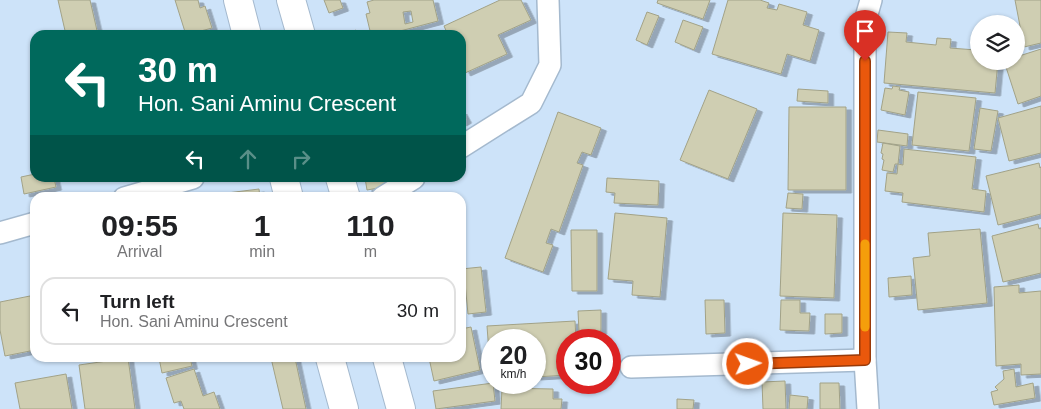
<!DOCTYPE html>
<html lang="en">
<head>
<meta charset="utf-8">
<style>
	:root { --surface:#fff; --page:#f2f2f2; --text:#202124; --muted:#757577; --line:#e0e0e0 }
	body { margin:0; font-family:Helvetica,sans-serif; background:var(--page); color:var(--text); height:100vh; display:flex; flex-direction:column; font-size:19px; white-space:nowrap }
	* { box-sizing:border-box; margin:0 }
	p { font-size:16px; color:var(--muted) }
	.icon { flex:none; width:28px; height:28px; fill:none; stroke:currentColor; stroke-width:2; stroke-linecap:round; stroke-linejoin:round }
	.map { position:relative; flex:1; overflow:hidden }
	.side { position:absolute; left:30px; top:192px; width:436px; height:170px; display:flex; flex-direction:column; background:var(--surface); border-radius:15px; box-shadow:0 1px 4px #0004 }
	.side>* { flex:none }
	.top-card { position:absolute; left:30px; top:30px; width:436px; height:152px; border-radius:15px; box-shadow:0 1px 4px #0004; background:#00695c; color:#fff; overflow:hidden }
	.tools { position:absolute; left:970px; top:15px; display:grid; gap:10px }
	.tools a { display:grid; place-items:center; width:55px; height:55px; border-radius:50%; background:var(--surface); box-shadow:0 1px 4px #0004; font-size:25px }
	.speed { position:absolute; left:481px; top:329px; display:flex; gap:10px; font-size:25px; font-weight:700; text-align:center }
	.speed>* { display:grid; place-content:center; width:65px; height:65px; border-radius:50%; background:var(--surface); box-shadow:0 1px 4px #0004; line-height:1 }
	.speed small { font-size:12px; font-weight:400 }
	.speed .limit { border:8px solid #d22; background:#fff; color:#111 }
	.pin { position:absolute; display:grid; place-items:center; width:42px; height:42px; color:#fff; margin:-51px -21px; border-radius:50% 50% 50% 0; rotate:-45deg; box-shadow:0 0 5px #0007 }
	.pin .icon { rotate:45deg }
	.me { position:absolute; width:55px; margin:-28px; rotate:88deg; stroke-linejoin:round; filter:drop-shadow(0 0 4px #0008) }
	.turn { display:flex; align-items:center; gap:18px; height:105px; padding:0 25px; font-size:22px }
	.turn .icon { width:65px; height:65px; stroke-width:2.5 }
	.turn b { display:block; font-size:35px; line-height:42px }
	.lanes { display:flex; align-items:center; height:48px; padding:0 25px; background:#0003; justify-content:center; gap:25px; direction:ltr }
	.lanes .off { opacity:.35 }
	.eta { display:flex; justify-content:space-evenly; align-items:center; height:85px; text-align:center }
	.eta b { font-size:30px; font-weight:700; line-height:35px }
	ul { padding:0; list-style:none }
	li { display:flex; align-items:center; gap:15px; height:68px; margin:0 10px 8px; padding:0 15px; border:2px solid var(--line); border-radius:15px }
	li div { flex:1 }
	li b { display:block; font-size:19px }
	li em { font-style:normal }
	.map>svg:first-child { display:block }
	.building { fill:#cfceb2; stroke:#a2a287; fill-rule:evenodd; filter:url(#shadow) }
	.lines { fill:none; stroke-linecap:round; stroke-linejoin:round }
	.street-casing { stroke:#a4b9ce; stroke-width:24 }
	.secondary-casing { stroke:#a4b9ce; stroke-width:30 }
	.street { stroke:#fff; stroke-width:21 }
	.secondary { stroke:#fff; stroke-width:28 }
	.route-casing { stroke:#983908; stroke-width:12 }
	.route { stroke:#ea580c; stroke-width:9 }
	.slow { stroke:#f59e0b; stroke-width:9 }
</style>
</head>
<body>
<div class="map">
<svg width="1041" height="409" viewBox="0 0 1041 409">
	<defs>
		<filter id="shadow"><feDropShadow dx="5.5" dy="3" stdDeviation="0" flood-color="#0004"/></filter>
	</defs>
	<rect width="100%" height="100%" fill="#cde3f9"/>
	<g class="building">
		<path d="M58,0H90L98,35H66Z"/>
		<path d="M175,0H198L200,8L205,6L212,28L186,35Z"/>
		<path d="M324,0H340L343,8L329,13Z"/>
		<path d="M374,0H433L438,21L385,35H371L366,14L370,13L367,2ZM411,11L413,22L405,24L403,12Z"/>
		<path d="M500,0H521L531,20L498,35L507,54L465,73L461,64V35H448L444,26Z"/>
		<path d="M658,0H710L703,19L657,3Z"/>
		<path d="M728,0H760L769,3L767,8L777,10L779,4L807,12L803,25L819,30L810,61L787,54L781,74L712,54Z"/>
		<path d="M1015,0H1041V43L1024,47Z"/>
		<path d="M647,12L659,16L647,45L636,40Z"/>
		<path d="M683,20L703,27L694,50L675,42Z"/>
		<path d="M356,30L358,35H345Z"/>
		<path d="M888,32L907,33L906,42L936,45L937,38L951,39L950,48L976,50L977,41L979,42V61H998L995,93L884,83Z"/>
		<path d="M1041,49V96L1018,104L1004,61H1016V57Z"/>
		<path d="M893,86L900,87L899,90L909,92L905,115L881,110L885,88L892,89Z"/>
		<path d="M798,89L828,91V103L797,101Z"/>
		<path d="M709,90L757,109L728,179L680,160Z"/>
		<path d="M918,92L976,98L969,151L912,145Z"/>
		<path d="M1041,106V153L1009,161L998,118Z"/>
		<path d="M789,107H846V190H788Z"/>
		<path d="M980,108L998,111L991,151L974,149Z"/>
		<path d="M461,111L466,120L461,123Z"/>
		<path d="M558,112L601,128L591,155L582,152L577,163L583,165L559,232L551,229L546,243L553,245L543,272L505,258Z"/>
		<path d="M878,130L908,134L907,146L877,142Z"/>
		<path d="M883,143L900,146L898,164H895L893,172L882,170L884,160L882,159L883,154L881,153Z"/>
		<path d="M904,149L976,157L972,189L986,191L984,212L902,202L903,193L885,191L887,173L897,174L898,164L903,165Z"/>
		<path d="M1039,163L1040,168L1041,167V214L998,225L986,176Z"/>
		<path d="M35,174V178H54L56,187L24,194L21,177Z"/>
		<path d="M365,178H387L389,186L367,190Z"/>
		<path d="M607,178L659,181L658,205L614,203L615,193L606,192Z"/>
		<path d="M259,189L260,198H228L227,193Z"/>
		<path d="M788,193L803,194L802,209L786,208Z"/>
		<path d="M615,213L667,218L660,297L632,295L633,281L608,279Z"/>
		<path d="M783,213L837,215L834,298L780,296Z"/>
		<path d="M1038,224L1039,229L1041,228V273L1003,282L992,236Z"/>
		<path d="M980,229L987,303L918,310L913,258L930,256L928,233Z"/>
		<path d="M571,230H597V291H572Z"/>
		<path d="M481,267L486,312L468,314L465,283H461V269Z"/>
		<path d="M911,276L912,295L889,297L888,278Z"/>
		<path d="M1019,285V293L1041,291V374L1021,375V364L996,366L994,287Z"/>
		<path d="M35,295V350L5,356L0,330V302Z"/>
		<path d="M705,300H724L725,333L706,334Z"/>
		<path d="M781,300H800V313H810L809,331L780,330Z"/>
		<path d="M601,310V331L579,332L578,311Z"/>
		<path d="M825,314H842V333L825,334Z"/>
		<path d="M575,321L576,340H568V375L535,377V340H492V379L491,380L487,326Z"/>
		<path d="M471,327L480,370L434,381L429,358H461V329Z"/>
		<path d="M128,358L135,409H85L79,365Z"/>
		<path d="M159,358H190L192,366L162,373Z"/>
		<path d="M271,358H295L306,409H283Z"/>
		<path d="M194,369L203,396L214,392L220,409H184L181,401L174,403L166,378Z"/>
		<path d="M1014,369L1016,387L1033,383L1035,398L994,405L991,392L998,390L995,387L1004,379L1003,371Z"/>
		<path d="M66,374L72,409H20L15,383Z"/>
		<path d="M785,381L786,409H763L762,382Z"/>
		<path d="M493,383L495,401L436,409L433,391Z"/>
		<path d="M820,383H839L840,409H820Z"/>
		<path d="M502,388L553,389V399H562L561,409H501Z"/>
		<path d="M790,395L808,397L807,409H789Z"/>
		<path d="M677,399L694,400L693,409H677Z"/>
	</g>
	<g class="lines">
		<g class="street-casing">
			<g id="street">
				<path d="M461,147L531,103L550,65L548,0"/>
				<path d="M124,198L193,178"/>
				<path d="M382,198L414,178"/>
				<path d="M0,233L35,223"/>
				<path d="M631,367L865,360"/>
				<path d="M868,409L865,360V21L871,0"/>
			</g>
		</g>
		<g class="secondary-casing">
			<g id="secondary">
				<path d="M238,0L247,35"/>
				<path d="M291,0L301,35"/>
				<path d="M284,178L289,198"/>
				<path d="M340,178L346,198"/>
				<path d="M330,358L344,409"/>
				<path d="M387,358L401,409"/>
			</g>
		</g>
		<use href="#street" class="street"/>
		<use href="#secondary" class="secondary"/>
	</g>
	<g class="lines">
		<g class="route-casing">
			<path id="route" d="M748,364L865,360V61"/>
		</g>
		<use href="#route" class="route"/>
		<path class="slow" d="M865,327V244"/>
	</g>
</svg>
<div class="tools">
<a><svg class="icon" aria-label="layers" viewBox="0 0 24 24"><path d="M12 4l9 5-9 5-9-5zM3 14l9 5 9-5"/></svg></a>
</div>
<div class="speed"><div>20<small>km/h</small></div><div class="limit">30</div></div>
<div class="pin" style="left:865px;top:61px;background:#d93025"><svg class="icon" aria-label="arrive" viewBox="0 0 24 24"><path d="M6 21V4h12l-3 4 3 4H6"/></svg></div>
<svg class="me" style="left:748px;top:364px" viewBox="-20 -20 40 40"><circle r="17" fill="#ea580c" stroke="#fff" stroke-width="3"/><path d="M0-11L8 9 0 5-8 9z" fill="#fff"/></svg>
<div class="top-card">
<div class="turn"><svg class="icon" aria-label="left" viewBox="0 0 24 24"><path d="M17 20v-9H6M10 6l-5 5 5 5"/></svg><div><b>30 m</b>Hon. Sani Aminu Crescent</div></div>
<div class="lanes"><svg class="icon" aria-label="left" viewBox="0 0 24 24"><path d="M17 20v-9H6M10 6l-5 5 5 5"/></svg><svg class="icon off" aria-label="ahead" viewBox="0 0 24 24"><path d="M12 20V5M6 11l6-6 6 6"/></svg><svg class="icon off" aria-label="right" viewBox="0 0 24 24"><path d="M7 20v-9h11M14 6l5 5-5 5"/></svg></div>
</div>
<section class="side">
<div class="eta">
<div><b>09:55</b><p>Arrival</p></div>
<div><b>1</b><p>min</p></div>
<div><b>110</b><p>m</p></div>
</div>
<ul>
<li><svg class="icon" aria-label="left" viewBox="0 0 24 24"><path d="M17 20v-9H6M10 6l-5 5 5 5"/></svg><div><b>Turn left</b><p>Hon. Sani Aminu Crescent</p></div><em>30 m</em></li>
</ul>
</section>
</div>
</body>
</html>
